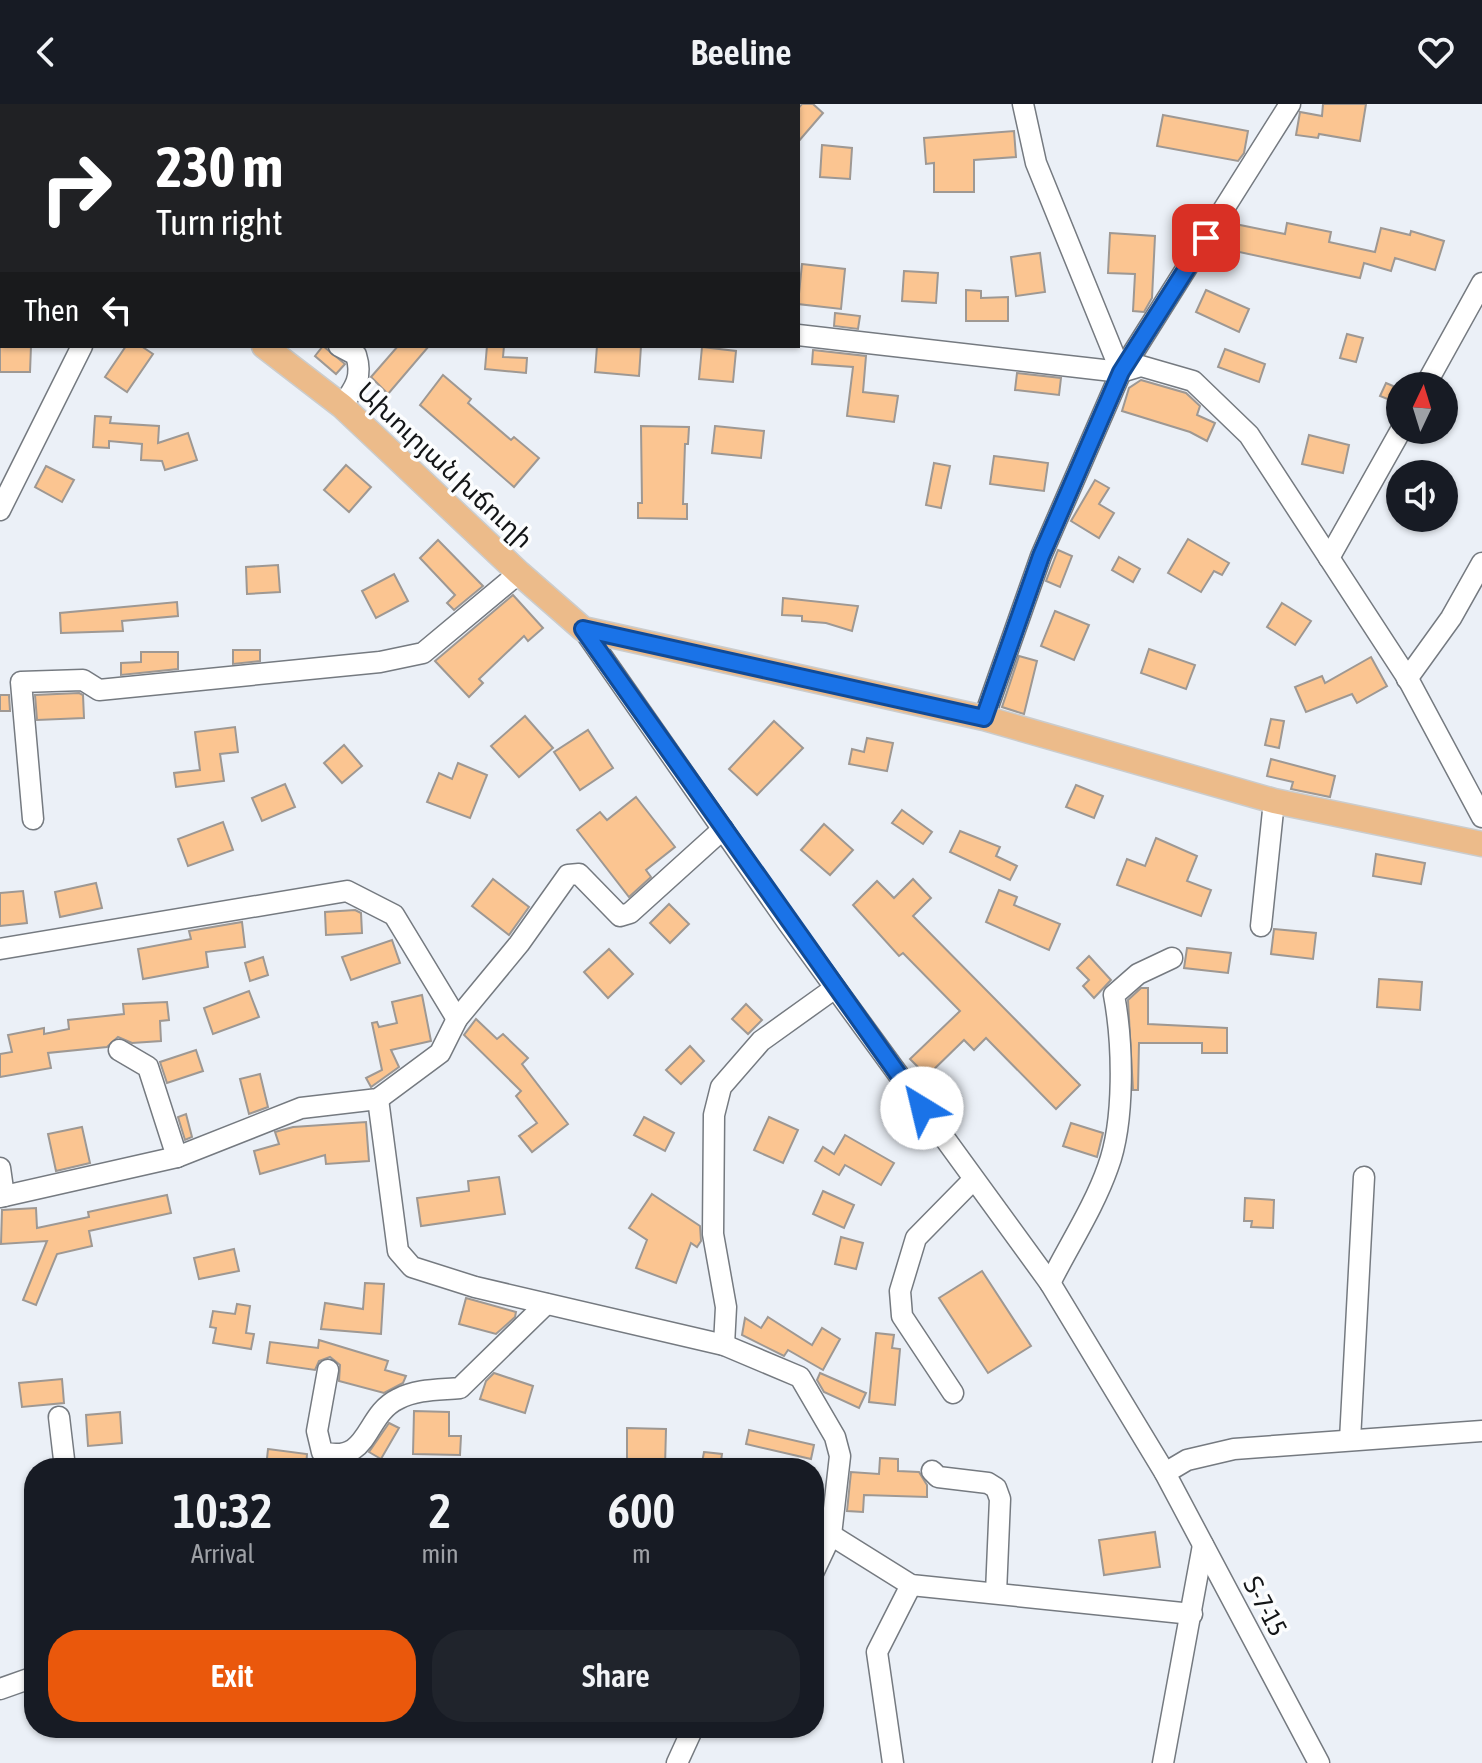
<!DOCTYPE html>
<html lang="en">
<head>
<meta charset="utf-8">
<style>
	:root { --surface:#171b24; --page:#20242c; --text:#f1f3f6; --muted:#9ea1a6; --accent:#ea580c }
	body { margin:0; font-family:"Asap Condensed","Noto Sans Armenian",sans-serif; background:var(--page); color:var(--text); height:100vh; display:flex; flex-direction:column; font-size:30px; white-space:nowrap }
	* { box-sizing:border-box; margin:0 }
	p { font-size:26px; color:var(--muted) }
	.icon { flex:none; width:44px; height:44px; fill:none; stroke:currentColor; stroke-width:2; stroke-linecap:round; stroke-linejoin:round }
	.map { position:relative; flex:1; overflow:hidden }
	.details { position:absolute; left:24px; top:1354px; width:800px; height:280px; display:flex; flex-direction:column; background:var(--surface); border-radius:32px; box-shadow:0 2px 6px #0004 }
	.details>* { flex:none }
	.top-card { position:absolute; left:0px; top:0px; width:800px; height:244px; box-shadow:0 2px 6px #0004; background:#202124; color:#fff; overflow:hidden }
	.needle { width:52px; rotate:4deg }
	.tools { position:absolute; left:1386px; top:268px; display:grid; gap:16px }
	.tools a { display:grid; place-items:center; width:72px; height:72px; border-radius:50%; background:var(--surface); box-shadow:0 2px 6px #0004; font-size:40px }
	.pin { position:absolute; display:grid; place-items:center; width:68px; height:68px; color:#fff; margin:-34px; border-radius:16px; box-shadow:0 4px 12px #0006 }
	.me { position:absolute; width:88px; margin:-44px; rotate:324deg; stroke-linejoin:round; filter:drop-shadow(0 0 6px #0008) }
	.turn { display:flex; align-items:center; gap:28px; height:168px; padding:0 24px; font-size:36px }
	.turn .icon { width:104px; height:104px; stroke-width:2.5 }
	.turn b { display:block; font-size:56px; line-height:68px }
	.then { display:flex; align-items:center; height:76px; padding:0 24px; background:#0003; gap:16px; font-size:30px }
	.eta { display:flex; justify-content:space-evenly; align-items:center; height:136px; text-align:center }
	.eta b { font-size:48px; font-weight:600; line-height:56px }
	.primary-button { display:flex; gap:16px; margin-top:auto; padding:16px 24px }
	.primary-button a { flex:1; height:92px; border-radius:32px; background:var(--accent); color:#fff; font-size:32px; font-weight:600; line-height:92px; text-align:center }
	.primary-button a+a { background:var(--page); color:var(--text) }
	header { display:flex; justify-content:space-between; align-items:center; height:104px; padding:0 24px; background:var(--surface); font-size:36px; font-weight:600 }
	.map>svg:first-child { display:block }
	.building { fill:#fbc591; stroke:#9e9893; stroke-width:2 }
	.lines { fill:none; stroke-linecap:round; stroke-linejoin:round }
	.minor-casing { stroke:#757a80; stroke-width:23 }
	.major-casing { stroke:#cbcccc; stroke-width:27 }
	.minor { stroke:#fff; stroke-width:20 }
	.major { stroke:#ecbb8a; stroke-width:24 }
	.route-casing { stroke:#114b97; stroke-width:20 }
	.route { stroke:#1a73e8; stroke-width:14 }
	.labels { text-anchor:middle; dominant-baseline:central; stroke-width:7; stroke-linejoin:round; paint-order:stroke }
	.street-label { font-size:26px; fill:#131517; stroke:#fcfdfe }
</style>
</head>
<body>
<header><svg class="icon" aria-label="back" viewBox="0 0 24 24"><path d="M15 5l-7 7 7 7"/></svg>Beeline<svg class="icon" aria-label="heart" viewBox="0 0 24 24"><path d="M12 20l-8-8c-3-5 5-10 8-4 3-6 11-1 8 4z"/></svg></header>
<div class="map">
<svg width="1482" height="1659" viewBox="0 0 1482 1659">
	<rect width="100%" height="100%" fill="#ebf0f7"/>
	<g class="building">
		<path d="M802,0H813L823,9L798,38V5Z"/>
		<path d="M1323,0H1366L1360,37L1319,30L1318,34L1296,31L1300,8L1322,12Z"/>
		<path d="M1163,11L1248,27L1244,49L1238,57L1157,42Z"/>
		<path d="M1014,27L1016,53L974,56V88H934V59L926,60L924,34Z"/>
		<path d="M822,41L852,44L850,75L820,73Z"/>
		<path d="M1287,119L1331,128L1329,138L1375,148L1381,124L1410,131L1411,127L1444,137L1435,166L1395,154L1391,167L1364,159L1360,174L1230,146L1235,120L1285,130Z"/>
		<path d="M1110,129L1155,132L1152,194L1144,208L1133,207L1135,170L1108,169Z"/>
		<path d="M1040,149L1045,188L1016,192L1011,153Z"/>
		<path d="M802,160L845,165L841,205L798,200Z"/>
		<path d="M904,167L938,169L936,199L902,197Z"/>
		<path d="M966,186L981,187V194L1008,193V217H966Z"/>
		<path d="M1206,186L1249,205L1239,228L1196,208Z"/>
		<path d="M835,209L860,212L858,225L834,222Z"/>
		<path d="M1347,230L1363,234L1356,258L1340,254Z"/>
		<path d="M0,242H31L30,268H0Z"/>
		<path d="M126,242H141L153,250L127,288L105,273Z"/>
		<path d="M323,242L345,260L336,270L315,252Z"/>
		<path d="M398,242H429L388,290L371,273Z"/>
		<path d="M487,242H504L503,253L527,254L526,269L485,265Z"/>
		<path d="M597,242H641L639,272L595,268Z"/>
		<path d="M702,243L736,247L733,278L699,275Z"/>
		<path d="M1225,245L1265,260L1259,278L1218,263Z"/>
		<path d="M813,246L866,252L863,288L898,292L894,318L847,312L853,263L812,260Z"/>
		<path d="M1017,269L1061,274L1059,291L1015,286Z"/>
		<path d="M443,271L471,295L468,299L511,336L514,333L539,354L514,383L420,301Z"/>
		<path d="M1141,276L1186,289L1200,302L1197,311L1215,319L1207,337L1190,328L1122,307L1129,284Z"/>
		<path d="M1386,279L1400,285V300L1380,292Z"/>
		<path d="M95,312L111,313L110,319L159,322L158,339L188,329L197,356L165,366L162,357L141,356L142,340L109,337V344L93,343Z"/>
		<path d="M641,322L689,323L688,340H685L683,400H687V415L638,414V399H642Z"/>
		<path d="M715,322L764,327L761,354L712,349Z"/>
		<path d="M1309,331L1349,341L1343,369L1302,360Z"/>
		<path d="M994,352L1048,359L1044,387L990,380Z"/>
		<path d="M934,359L950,362L941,404L926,401Z"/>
		<path d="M346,361L371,383L349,408L324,386Z"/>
		<path d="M46,362L74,376L62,398L35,383Z"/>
		<path d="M1095,376L1109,384L1099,400L1114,409L1099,434L1071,417Z"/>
		<path d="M1188,435L1229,459L1222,471L1214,467L1201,488L1168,469Z"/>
		<path d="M438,436L483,482L454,506L447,499L455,491L420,454Z"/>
		<path d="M1058,446L1072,452L1060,483L1046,477Z"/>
		<path d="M1119,453L1140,465L1133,478L1112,466Z"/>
		<path d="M278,461L280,488L247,490L246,463Z"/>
		<path d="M394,470L408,497L376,514L362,487Z"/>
		<path d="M513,491L543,524L528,537L524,532L479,575L483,579L469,593L435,557Z"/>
		<path d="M783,494L858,502L852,527L826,519L802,517V512L782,511Z"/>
		<path d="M177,498L178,512L122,517L123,527L61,529L60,509Z"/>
		<path d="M1282,499L1311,517L1295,541L1267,523Z"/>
		<path d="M1055,507L1089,521L1074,556L1041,542Z"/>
		<path d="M1149,545L1195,561L1186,585L1141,569Z"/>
		<path d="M233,546H260V557L233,560Z"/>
		<path d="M141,548H178V565L121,571V559L141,558Z"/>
		<path d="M1019,552L1037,557L1024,610L1002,603Z"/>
		<path d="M1371,553L1387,582L1357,599L1352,590L1306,608L1295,583L1322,572L1325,579Z"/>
		<path d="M79,589L83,591L84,614L37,616L35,591Z"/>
		<path d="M0,591H9L10,607H0Z"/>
		<path d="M525,612L553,644L519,673L491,642Z"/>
		<path d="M1271,615L1284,617L1279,644L1265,641Z"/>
		<path d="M774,617L803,644L757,691L729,665Z"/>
		<path d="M235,623L238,648L220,650L224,677L176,683L174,669L200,666L195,628Z"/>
		<path d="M588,626L613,664L580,686L554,648Z"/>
		<path d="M867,634L893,639L887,667L849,660L852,645L864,648Z"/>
		<path d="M344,641L362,662L342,679L324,659Z"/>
		<path d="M1271,655L1335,672L1330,693L1291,685L1293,678L1267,672Z"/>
		<path d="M458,659L487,671L470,714L427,698L439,669L452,675Z"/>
		<path d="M285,680L295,703L262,717L252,694Z"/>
		<path d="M1076,681L1103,692L1094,714L1066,703Z"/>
		<path d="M636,693L675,743L646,766L651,773L629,793L577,726L600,708L607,716Z"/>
		<path d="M902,706L932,728L923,740L892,719Z"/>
		<path d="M223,718L233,746L188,762L178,735Z"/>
		<path d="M824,720L853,746L830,771L801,746Z"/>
		<path d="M960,727L1000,743L996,752L1017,762L1010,776L950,748Z"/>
		<path d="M1156,734L1197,752L1187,777L1211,786L1201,812L1117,781L1127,755L1145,762Z"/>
		<path d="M1376,750L1425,759L1421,780L1373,772Z"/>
		<path d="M493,775L529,803L509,831L472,802Z"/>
		<path d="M913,775L931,794L913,812L1080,981L1056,1005L986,934L974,946L964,936L927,972L910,955L960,907L903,849L899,852L853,801L877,777L894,794Z"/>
		<path d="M96,779L102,804L60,813L55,788Z"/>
		<path d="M999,786L1017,793L1014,801L1060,820L1049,846L986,818Z"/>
		<path d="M23,787L27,819L0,822V789Z"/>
		<path d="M669,800L689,820L670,839L650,819Z"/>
		<path d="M355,806L361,809L362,829L326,831L325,808Z"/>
		<path d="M242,818L245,843L206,848L208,863L143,875L138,845L191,835L189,827Z"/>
		<path d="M1274,825L1316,829L1313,855L1271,850Z"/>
		<path d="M392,836L400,859L351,876L342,853Z"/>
		<path d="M1187,844L1231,849L1228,869L1184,864Z"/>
		<path d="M609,845L633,870L608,894L584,868Z"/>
		<path d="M1089,852L1111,876L1094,894L1083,882L1089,876L1077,864Z"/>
		<path d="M263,853L268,871L250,877L245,859Z"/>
		<path d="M1379,875L1422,878L1420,906L1377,903Z"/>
		<path d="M1141,884H1148V920L1227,924V949H1202V939H1139L1138,986H1133L1128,896Z"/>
		<path d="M249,887L259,913L213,930L204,904Z"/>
		<path d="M422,891L431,937L391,946L399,963L371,983L366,974L382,966L372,919L377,918L379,923L397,919L392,898Z"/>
		<path d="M167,898L169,916L160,917L161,937L132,939L118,933L107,943L48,949L51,964L0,973V950L12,948L8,931L44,924V930L69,925L68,916L124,910L123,900Z"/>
		<path d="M746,900L762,916L748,930L732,915Z"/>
		<path d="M476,915L497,935L503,930L528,954L522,960L568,1020L532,1048L519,1032L537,1019L516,992L521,987L464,931Z"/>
		<path d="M690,942L704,957L681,980L666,966Z"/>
		<path d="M196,946L203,967L167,979L160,958Z"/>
		<path d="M260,970L268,1003L249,1010L240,975Z"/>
		<path d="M186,1010L192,1033L185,1036L178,1013Z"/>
		<path d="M644,1013L674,1029L665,1047L634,1031Z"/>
		<path d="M769,1013L798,1026L783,1059L754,1046Z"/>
		<path d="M366,1018L369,1057L326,1060L325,1051L260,1070L254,1047L279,1040L275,1028L293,1023Z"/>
		<path d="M1071,1019L1103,1029L1097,1053L1063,1042Z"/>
		<path d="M82,1023L90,1059L56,1067L48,1030Z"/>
		<path d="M845,1031L894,1059L881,1081L845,1061L839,1071L815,1057L823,1043L834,1050Z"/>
		<path d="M499,1073L505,1110L421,1122L417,1094L469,1087L468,1077Z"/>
		<path d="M823,1087L854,1101L844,1124L813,1110Z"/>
		<path d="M652,1090L700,1122L701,1137L697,1143L691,1139L676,1179L636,1164L647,1136L629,1124Z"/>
		<path d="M167,1091L171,1109L89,1127L92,1142L57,1150L36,1201L23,1196L47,1137L1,1140L2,1106L36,1104L37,1124L89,1113L88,1108Z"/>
		<path d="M1245,1094L1274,1096L1273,1124L1251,1123L1252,1117H1244Z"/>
		<path d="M841,1133L863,1139L856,1165L835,1160Z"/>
		<path d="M234,1145L239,1167L199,1175L194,1154Z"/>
		<path d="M982,1167L1031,1242L988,1269L939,1194Z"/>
		<path d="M365,1179L384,1180L381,1230L321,1225L325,1199L363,1205Z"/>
		<path d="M466,1194L516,1208L515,1213L496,1230L459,1220Z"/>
		<path d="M237,1200L250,1202L246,1229L254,1230L251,1245L213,1239L216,1224L210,1223L213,1207L235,1210Z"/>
		<path d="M768,1213L812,1241L822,1224L840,1235L823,1266L788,1246L784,1252L742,1231L745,1214L761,1224Z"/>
		<path d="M876,1229L894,1231L892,1244L900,1245L895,1301L869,1298Z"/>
		<path d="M319,1236L388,1257L385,1266L406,1272L403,1279L384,1289L339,1277L340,1261L330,1253L319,1257L315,1266L267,1259L270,1238L318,1244Z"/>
		<path d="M494,1269L533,1282L525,1309L480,1295L486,1277Z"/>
		<path d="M820,1269L866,1289L859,1304L824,1288L817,1276Z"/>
		<path d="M62,1275L64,1299L22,1303L19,1279Z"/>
		<path d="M414,1307L449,1308V1332H461L460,1351L413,1350Z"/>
		<path d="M120,1308L122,1339L88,1342L86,1311Z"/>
		<path d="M389,1319L399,1324L381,1355L369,1348Z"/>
		<path d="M627,1324L666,1325L665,1363H627Z"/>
		<path d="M749,1326L814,1341L811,1355L746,1340Z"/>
		<path d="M268,1345L307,1350L306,1364H266Z"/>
		<path d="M704,1348L722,1350L720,1364H701Z"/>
		<path d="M880,1354L898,1355V1367L919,1368L927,1381V1393L864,1391L863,1408L847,1407L851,1368L879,1370Z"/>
		<path d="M1155,1428L1160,1463L1104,1471L1099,1436Z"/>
	</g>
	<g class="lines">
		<g class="minor-casing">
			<g id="minor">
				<path d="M1023,0L1036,59L1121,268"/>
				<path d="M466,2V0"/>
				<path d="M779,2L781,0"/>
				<path d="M0,6H2"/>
				<path d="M798,231L1121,268L1141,262L1193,277L1249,331L1408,575L1482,713"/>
				<path d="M339,242L356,251C363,273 355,284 342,302"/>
				<path d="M1425,282L1482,179"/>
				<path d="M0,406L82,242"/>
				<path d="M1329,454L1401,326"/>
				<path d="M583,525L788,819L1050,1179L1165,1369L1319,1659"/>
				<path d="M1407,575L1451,514L1482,459"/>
				<path d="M984,614L1041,452L1121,268L1290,0"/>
				<path d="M33,715L21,578L83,576L99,586L380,558L423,549L519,469"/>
				<path d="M1261,822L1274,697"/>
				<path d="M0,845L347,787L394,811L457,915"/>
				<path d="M119,946L148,963L177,1053"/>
				<path d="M378,995L398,1147L412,1163L475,1183L724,1241L800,1273L835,1333L840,1352L831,1431L814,1467"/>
				<path d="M0,1064L4,1092"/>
				<path d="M0,1093L177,1053L301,1004L378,995L440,949L457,915L519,840L568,771L579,770L620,812L630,809L723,725"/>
				<path d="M1050,1179C1069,1141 1094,1103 1108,1063C1125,1017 1123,939 1114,891L1138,870L1172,854"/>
				<path d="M724,1241L726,1203L713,1130L714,1011L721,983L761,937L835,884"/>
				<path d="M328,1266L317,1327L322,1348C370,1361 364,1311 398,1295C417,1285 439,1286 460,1284L546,1200"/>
				<path d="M953,1289L902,1212L900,1187L916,1134L973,1076"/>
				<path d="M59,1313L65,1364"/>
				<path d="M1350,1336L1364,1073"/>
				<path d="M932,1367L938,1373L988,1379L996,1384L1000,1395L996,1489"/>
				<path d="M1165,1369L1187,1356L1234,1345L1482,1327"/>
				<path d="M831,1431L911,1481L1192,1510"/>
				<path d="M0,1585L34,1573"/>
				<path d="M677,1659L693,1624"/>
				<path d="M893,1659L877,1548L911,1481"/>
				<path d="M1163,1659L1203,1441"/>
			</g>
		</g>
		<g class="major-casing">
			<g id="major">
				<path d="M0,185H2"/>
				<path d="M264,242L342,302L519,469L583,525L984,614L1274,697L1482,740"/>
			</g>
		</g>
		<use href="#minor" class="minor"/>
		<use href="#major" class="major"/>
	</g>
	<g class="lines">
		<g class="route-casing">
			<path id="route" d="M922,1004L583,525L984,614L1041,452L1121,268L1206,134"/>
		</g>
		<use href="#route" class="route"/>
	</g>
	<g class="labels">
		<g class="street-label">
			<text transform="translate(445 361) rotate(43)">Ախուրյան խճուղի</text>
			<text transform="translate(1265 1502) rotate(62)">Տ-7-15</text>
		</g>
	</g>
</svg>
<div class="tools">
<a><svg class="needle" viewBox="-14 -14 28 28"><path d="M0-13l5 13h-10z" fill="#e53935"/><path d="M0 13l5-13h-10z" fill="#9ea1a6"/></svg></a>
<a><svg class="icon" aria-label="sound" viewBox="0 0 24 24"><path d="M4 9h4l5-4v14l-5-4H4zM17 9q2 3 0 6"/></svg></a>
</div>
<div class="pin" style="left:1206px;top:134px;background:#d93025"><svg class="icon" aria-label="arrive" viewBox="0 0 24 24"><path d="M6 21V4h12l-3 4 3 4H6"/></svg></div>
<svg class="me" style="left:922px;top:1004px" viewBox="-20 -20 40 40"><circle r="19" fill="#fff"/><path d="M0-13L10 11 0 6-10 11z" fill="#1a73e8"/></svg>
<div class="top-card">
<div class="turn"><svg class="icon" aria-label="right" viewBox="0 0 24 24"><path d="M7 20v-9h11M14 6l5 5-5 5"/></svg><div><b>230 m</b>Turn right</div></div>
<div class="then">Then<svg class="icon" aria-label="left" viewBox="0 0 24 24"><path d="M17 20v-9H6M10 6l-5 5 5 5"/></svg></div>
</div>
<section class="details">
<div class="eta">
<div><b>10:32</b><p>Arrival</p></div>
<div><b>2</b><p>min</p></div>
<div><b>600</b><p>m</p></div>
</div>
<div class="primary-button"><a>Exit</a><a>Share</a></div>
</section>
</div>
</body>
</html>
